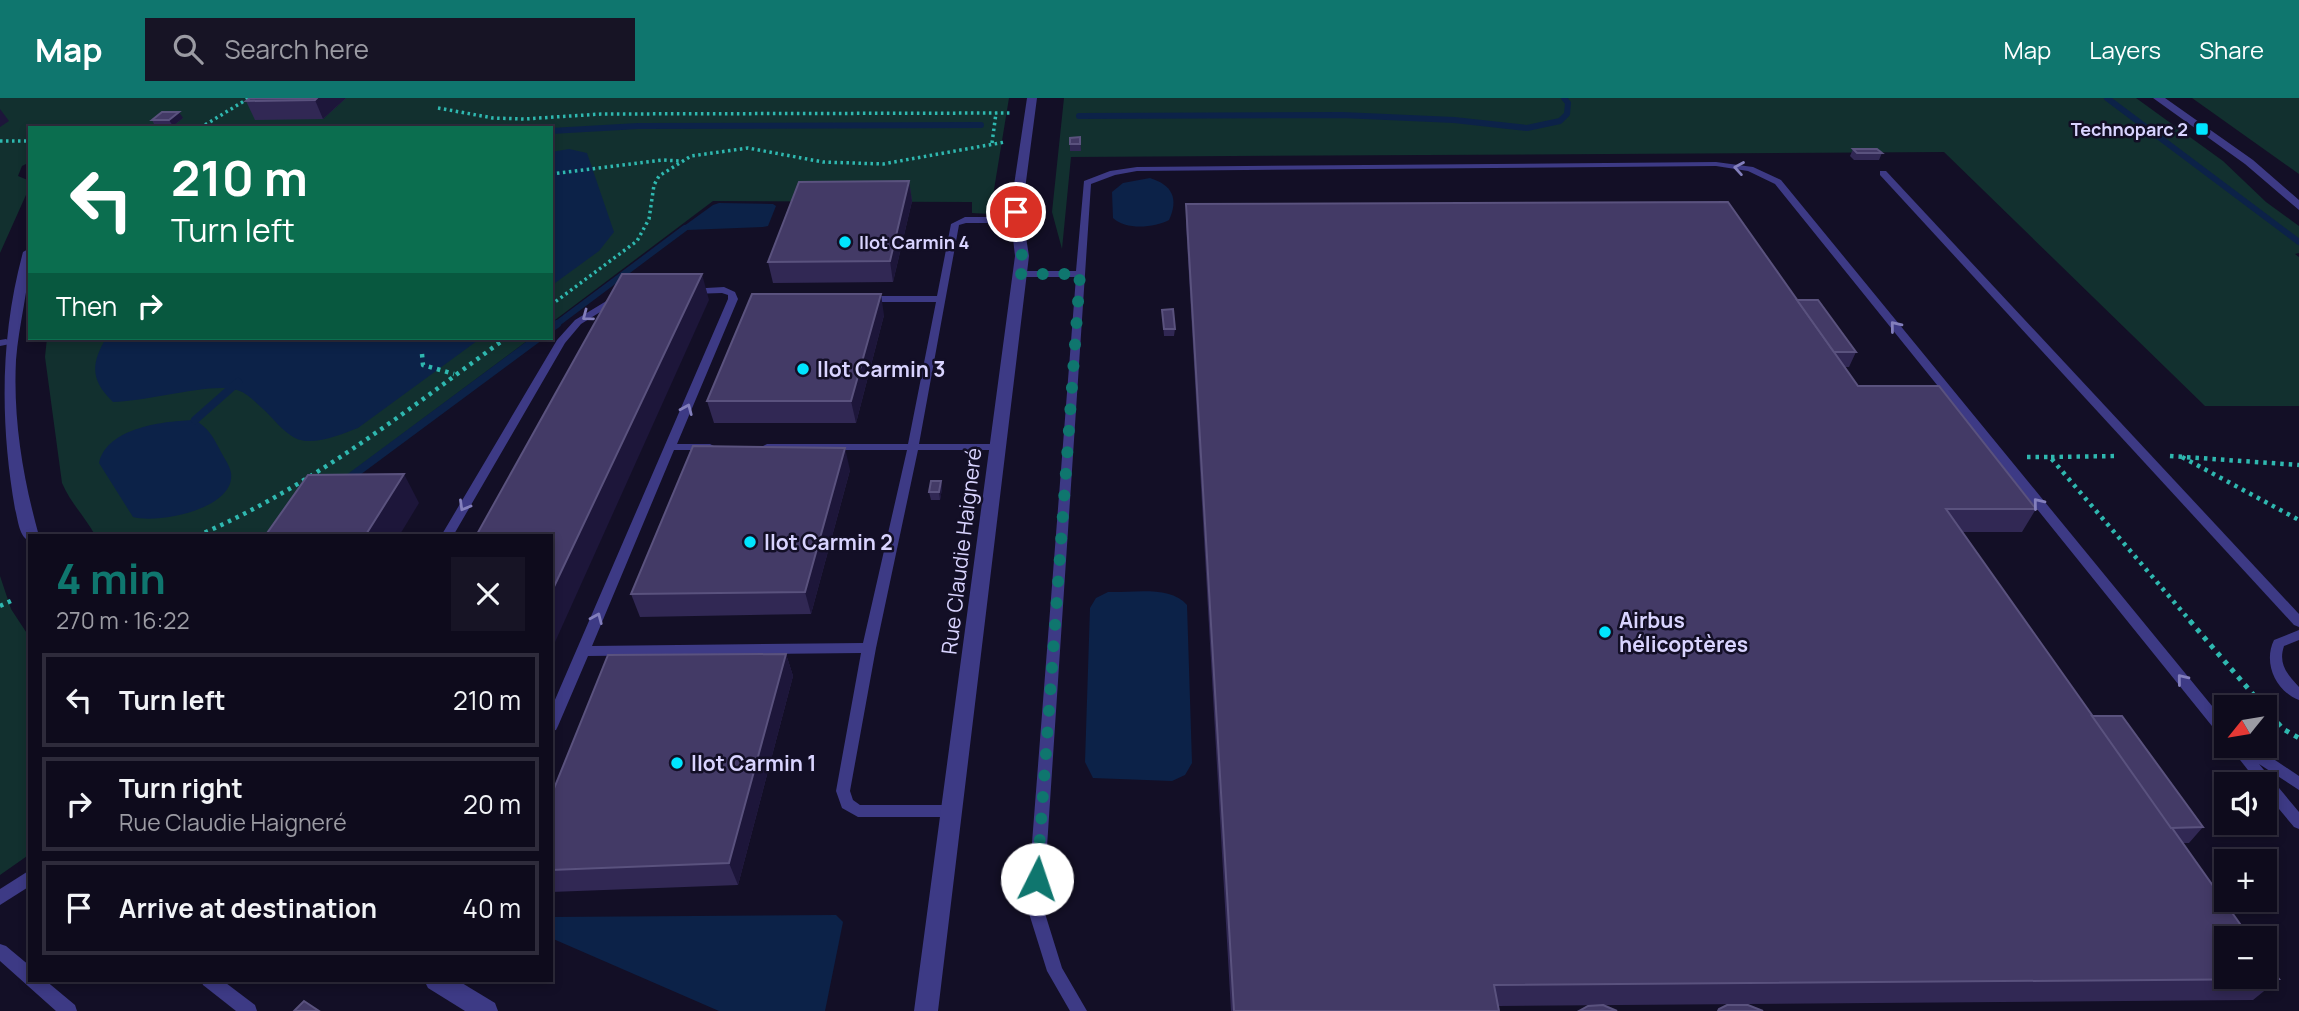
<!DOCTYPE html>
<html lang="en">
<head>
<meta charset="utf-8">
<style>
	:root { --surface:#0e0b1c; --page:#171425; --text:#f1f3f6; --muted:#9b9ba3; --line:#2e2b3b; --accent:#0f766e }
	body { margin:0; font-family:Manrope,sans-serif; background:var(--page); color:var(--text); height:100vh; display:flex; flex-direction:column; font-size:26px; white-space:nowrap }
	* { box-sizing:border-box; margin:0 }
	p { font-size:23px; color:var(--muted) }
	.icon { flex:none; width:38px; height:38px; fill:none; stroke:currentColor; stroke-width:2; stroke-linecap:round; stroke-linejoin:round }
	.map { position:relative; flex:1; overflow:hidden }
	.details { position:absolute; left:28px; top:436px; width:525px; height:448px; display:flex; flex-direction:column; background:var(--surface); border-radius:0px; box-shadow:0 4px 10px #0003,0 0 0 2px var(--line) }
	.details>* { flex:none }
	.top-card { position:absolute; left:28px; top:28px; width:525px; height:214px; border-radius:0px; box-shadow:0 4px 10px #0003,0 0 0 2px var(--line); background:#0b6e4f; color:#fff; overflow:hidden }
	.needle { width:46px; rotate:240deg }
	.buttons { position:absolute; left:2214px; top:597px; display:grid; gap:14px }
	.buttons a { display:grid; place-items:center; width:63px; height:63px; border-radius:0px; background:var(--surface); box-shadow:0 4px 10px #0003,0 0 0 2px var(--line); font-size:35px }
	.pin { position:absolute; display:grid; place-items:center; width:60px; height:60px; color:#fff; margin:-30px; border:4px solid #fff; border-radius:50%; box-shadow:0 2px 7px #0007 }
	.me { position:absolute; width:77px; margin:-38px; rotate:4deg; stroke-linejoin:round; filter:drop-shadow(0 0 5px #0008) }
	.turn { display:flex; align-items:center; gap:24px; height:147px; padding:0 28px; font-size:32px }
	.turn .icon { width:91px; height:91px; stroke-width:2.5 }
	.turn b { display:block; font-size:49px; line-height:60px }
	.then { display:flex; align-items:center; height:66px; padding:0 28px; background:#0003; gap:14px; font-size:26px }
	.round { display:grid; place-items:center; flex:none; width:74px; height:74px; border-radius:0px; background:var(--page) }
	.headline { display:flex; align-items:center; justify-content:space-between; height:119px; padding:0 28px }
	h1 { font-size:42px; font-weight:700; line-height:52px; color:var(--accent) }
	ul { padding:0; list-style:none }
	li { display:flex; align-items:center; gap:21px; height:94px; margin:0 14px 10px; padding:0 14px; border:4px solid var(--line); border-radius:0px }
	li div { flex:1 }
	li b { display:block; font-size:26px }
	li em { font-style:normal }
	header { display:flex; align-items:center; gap:42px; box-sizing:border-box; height:98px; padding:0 35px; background:var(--accent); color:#fff }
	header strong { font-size:33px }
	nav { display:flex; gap:38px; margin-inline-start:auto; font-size:24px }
	.search { width:490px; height:63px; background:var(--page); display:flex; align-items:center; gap:18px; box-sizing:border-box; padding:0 24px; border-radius:0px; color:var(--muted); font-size:26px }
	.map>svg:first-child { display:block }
	.green { fill:#12302f }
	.water { fill:#0c2248 }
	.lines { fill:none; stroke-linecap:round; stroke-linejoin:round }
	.stream-far1 { stroke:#0c2248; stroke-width:6 }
	.stream { stroke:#0c2248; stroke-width:8 }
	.path-far2 { stroke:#2fb8b0; stroke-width:3.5; stroke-dasharray:2.5 3.5; stroke-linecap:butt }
	.path-far1 { stroke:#2fb8b0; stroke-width:4.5; stroke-dasharray:3.5 5; stroke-linecap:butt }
	.path { stroke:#2fb8b0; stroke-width:5; stroke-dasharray:4.5 6; stroke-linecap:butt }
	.lane { fill:#3d3a85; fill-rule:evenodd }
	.street { fill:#3d3a85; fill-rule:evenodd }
	.wall { fill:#312854 }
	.shaded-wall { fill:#1d163a }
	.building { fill:#433a66; stroke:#5a527e; stroke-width:2 }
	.oneway { stroke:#837fbc }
	.route { stroke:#0f766e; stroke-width:12; stroke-dasharray:0 21.6 }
	.poi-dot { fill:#00e5ff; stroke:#130f26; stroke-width:2.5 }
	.labels { text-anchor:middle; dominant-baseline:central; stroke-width:5; stroke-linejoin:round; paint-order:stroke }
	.far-poi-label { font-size:18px; font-weight:bold; fill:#d9d4ff; stroke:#130f26; text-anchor:end }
	.poi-label { font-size:21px; font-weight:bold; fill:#d9d4ff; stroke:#130f26; text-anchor:start }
	.street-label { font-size:21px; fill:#d9d4ff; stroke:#130f26 }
</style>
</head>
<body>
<header>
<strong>Map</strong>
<div class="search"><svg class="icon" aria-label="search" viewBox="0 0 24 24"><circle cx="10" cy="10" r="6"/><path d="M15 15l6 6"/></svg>Search here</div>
<nav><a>Map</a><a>Layers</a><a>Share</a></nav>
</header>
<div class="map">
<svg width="2299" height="913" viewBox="0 0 2299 913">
	<rect width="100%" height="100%" fill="#130f26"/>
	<g class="green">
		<path d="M0,0H1009L990,116L972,115V104L713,103L551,225V30H30V64L22,68L18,78L30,83V88L0,155Z"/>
		<path d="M1064,0H2136L2223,63L2266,104L2299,128V155L2295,156L2299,159V308H2205L1944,54L1071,59L1062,151L1052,114Z"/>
		<path d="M2192,0H2299V76Z"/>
		<path d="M47,240H531L267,437H95C85,419 70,404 62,385L45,259Z"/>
		<path d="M0,478L11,511L30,540V756L0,777Z"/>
	</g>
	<g class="water">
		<path d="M569,51L587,55L614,134L599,153L551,188V54Z"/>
		<path d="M1150,80C1172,87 1179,100 1169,122C1154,130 1125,132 1113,120L1112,94L1123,85Z"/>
		<path d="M719,105L773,106L776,108L768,128L763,129L687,132L684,128L713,107Z"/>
		<path d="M106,240H481L358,330C342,336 312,349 295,340C283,334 272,319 263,311C254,303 247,295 237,292C212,284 146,304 113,304C90,282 91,266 106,240Z"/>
		<path d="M195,322C208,330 212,337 219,350C222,357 230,367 231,375C236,411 158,426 133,419L99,365C107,329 165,323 195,322Z"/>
		<path d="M1108,494C1132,495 1170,487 1187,507L1192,665L1185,677L1172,683L1093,680L1085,664L1090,510L1096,500Z"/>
		<path d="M836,817L843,824L825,913H719L551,840V819Z"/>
	</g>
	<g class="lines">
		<g class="stream-far1">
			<path d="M2107,0L2299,144"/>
			<path d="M1079,18L1342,17L1454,22L1527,30L1560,23L1567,16L1568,5L1564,0"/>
			<path d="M551,33L638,28L981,27"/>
			<path d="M554,228L685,130"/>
		</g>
		<g class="stream">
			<path d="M551,230L557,226"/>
			<path d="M195,322L238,284"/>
			<path d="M345,383L538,240"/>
		</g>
		<g class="path-far2">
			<path d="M438,10L493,20L524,21L601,16L1010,15"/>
			<path d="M200,30L249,0"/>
			<path d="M0,43H30"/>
			<path d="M992,45L996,15"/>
			<path d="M551,76L663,62L679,63"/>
			<path d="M551,207L637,143L649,121L654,87L659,78L691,58L748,50L823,64L883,66L1005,44"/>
		</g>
		<g class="path-far1">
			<path d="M422,256L423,267L454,276"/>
			<path d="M2170,358L2299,367"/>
			<path d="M2027,359H2050L2192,525"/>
			<path d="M2051,359L2119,358"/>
			<path d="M2182,359L2299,422"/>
			<path d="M197,438C311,389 406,313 506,240"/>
			<path d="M0,508L15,501"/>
		</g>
		<g class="path">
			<path d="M2190,523L2264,609"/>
			<path d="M2264,609L2283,631L2299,640"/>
		</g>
		<g class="lane">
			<path d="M1716,64L1753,69L1781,82L2226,625V639L2220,638L1775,86L1748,73L1716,68L1137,73L1115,77L1091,86L1043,809L1062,870L1087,913H1070L1047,873L1027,809L1076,179H1019L1014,176L1019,173H1076L1084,83L1110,73L1137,69Z"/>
			<path d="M1880,73H1886L2299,516V529L2294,527L1880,77Z"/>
			<path d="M965,119H1016L1020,122L1016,125H966L959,127L919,346H997L1003,349L997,352H918L876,550L850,693L853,702L860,707H951L956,709L958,713L956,717L951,719H858L842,710L836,693L861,555L588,558L558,628L556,632L551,633V611L728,201V197L722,195L691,196L688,195V191L724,189L735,194L738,201L677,346H710L716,349L710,352H674L592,548L863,545L907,352H767L761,349L767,346H908L936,204H867L862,201L867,198H937L951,126Z"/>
			<path d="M618,196L623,199L621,201L581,226L565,245L453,438H441L557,242L575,222Z"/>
			<path d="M6,241L11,244L10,246L0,248V242Z"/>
			<path d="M2299,532V542L2284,548C2278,566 2287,576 2299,589V602C2275,593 2263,564 2274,542Z"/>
			<path d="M2229,648H2254L2299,678V692L2259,666L2299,714V731L2294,729L2264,693V686H2259Z"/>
			<path d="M30,772V788L0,807V791Z"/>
			<path d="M0,846L6,848L30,868V882H45L75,907L77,913H56L0,863Z"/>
			<path d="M201,882H222L255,907L257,913H236L203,887Z"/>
		</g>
		<g class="street">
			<path d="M1027,0H1037L1022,114L1029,158L938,913H914L1015,158L1010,114Z"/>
			<path d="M2153,0H2165L2253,62L2299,102V112L2245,66Z"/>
			<path d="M30,150C30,188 19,224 16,262C13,322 23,380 39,438H30V443C19,440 18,421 15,411C0,325 0,239 23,154Z"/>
			<path d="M424,882H457L495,905L498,913H465L428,890Z"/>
		</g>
	</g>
	<g class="wall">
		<path d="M346,0L323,21L255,22L246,3Z"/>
		<path d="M183,20L173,28H155L152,22Z"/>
		<path d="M1080,39L1081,53H1070V40Z"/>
		<path d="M1853,51L1882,55L1879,62H1854L1850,58Z"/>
		<path d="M909,83L912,103L893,184L773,185L768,164Z"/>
		<path d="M1186,106L1797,202L1856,254L1849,269H1845L1858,288L2036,411L2022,434H1962L2092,618L2203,729L2189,745H2182L2279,881L2253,902L1498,908L1499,913H1231L1186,126Z"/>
		<path d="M1162,212L1175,231L1174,238H1164Z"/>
		<path d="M884,217L856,325H714L707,303Z"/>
		<path d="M850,372L811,516L640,519L631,496Z"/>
		<path d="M941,383L942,391L940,402H931L929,394Z"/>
		<path d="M786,556L793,578L738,787L551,794V698Z"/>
	</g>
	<g class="shaded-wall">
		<path d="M317,0H346L323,21L315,2Z"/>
		<path d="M0,11L9,23L0,29Z"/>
		<path d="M179,14L183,20L173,28L169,22Z"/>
		<path d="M909,83L912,103L893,184L890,163Z"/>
		<path d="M702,176L709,202L551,553V495Z"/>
		<path d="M881,196L884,217L856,325L851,303Z"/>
		<path d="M845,350L850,372L811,516L805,494Z"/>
		<path d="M404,376L419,405L399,438H365Z"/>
		<path d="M941,383L942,391L940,402L939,394Z"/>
		<path d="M786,556L793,578L738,787L729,765Z"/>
	</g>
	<g class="building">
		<path d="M250,0H317L315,2L246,3Z"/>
		<path d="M162,14H179L169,22H152Z"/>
		<path d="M1080,39V46H1070V40Z"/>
		<path d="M1853,51H1877L1882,55H1857Z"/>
		<path d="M909,83L890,163L768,164L799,84Z"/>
		<path d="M1728,104L1858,288H1939L2036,411H1946L2250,840H2226V878H2264V861L2279,881L1494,887L1499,913H1234L1186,106Z"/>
		<path d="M622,176H702L551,495V438H476Z"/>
		<path d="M752,196H881L851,303H707Z"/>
		<path d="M1797,202H1818L1856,254H1834Z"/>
		<path d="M1173,211L1175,231H1164L1162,212Z"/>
		<path d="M693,348L845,350L805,494L631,496Z"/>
		<path d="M404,376L365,438H265L308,377Z"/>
		<path d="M931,383H941L939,394H929Z"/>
		<path d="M786,556L729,765L551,772V698L608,557Z"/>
		<path d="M2092,618H2122L2203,729L2171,730Z"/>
		<path d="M304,903L319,913H294Z"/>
		<path d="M1603,907L1617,913H1579L1588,908Z"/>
		<path d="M1727,907H1748L1763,913H1718L1719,911Z"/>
	</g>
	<defs><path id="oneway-chevron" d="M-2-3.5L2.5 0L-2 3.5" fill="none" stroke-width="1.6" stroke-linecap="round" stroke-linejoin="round" transform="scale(1.75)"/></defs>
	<g class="oneway">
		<use href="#oneway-chevron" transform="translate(1739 70) rotate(-170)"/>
		<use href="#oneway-chevron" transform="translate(587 218) rotate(143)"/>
		<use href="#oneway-chevron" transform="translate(1895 228) rotate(-129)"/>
		<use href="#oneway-chevron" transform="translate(687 311) rotate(-67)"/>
		<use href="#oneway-chevron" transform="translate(2038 405) rotate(-129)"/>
		<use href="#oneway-chevron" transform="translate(464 408) rotate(120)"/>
		<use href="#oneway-chevron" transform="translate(597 520) rotate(-67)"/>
		<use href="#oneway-chevron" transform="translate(2182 581) rotate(-129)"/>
	</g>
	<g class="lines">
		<path class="route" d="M1016,114L1022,158L1019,176H1080L1037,781"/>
	</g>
	<g class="poi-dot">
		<rect x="2195" y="24" width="14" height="14" rx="3.5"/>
		<circle cx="845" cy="144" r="7"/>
		<circle cx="803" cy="271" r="7"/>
		<circle cx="750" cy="444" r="7"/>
		<circle cx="1605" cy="534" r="7"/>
		<circle cx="677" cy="665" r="7"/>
	</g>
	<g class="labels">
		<g class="far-poi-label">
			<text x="2188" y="31">Technoparc 2</text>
			<text x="859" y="144" text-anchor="start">Ilot Carmin 4</text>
		</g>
		<g class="poi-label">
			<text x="817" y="271">Ilot Carmin 3</text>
			<text x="764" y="444">Ilot Carmin 2</text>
			<text x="1619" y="522">Airbus<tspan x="1619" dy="24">hélicoptères</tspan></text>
			<text x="691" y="665">Ilot Carmin 1</text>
		</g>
		<g class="street-label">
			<text transform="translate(961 453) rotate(-83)">Rue Claudie Haigneré</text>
		</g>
	</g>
</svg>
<div class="buttons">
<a><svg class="needle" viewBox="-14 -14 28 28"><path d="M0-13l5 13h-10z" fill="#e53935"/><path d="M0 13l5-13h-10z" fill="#9b9ba3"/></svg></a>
<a><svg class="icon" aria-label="sound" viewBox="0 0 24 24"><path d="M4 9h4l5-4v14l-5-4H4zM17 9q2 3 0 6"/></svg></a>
<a>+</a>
<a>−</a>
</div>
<div class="pin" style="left:1016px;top:114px;background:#d93025"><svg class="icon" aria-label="arrive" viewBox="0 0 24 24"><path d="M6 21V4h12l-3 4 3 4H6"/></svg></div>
<svg class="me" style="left:1037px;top:781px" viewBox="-20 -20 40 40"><circle r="19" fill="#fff"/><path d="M0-13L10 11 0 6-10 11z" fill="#0f766e"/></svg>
<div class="top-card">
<div class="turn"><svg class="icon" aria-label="left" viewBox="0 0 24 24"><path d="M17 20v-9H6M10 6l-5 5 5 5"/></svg><div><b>210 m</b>Turn left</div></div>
<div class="then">Then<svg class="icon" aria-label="right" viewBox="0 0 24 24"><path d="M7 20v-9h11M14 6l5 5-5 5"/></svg></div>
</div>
<section class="details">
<div class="headline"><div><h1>4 min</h1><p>270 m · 16:22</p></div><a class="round"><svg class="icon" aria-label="close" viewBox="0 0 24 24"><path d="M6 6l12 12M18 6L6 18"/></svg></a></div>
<ul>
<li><svg class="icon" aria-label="left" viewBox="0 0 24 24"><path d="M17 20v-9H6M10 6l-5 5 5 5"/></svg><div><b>Turn left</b></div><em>210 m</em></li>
<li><svg class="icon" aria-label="right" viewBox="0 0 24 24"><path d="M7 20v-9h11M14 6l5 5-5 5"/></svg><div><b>Turn right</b><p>Rue Claudie Haigneré</p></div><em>20 m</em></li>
<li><svg class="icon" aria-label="arrive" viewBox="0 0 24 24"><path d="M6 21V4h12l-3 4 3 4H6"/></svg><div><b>Arrive at destination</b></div><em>40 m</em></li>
</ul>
</section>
</div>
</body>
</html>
